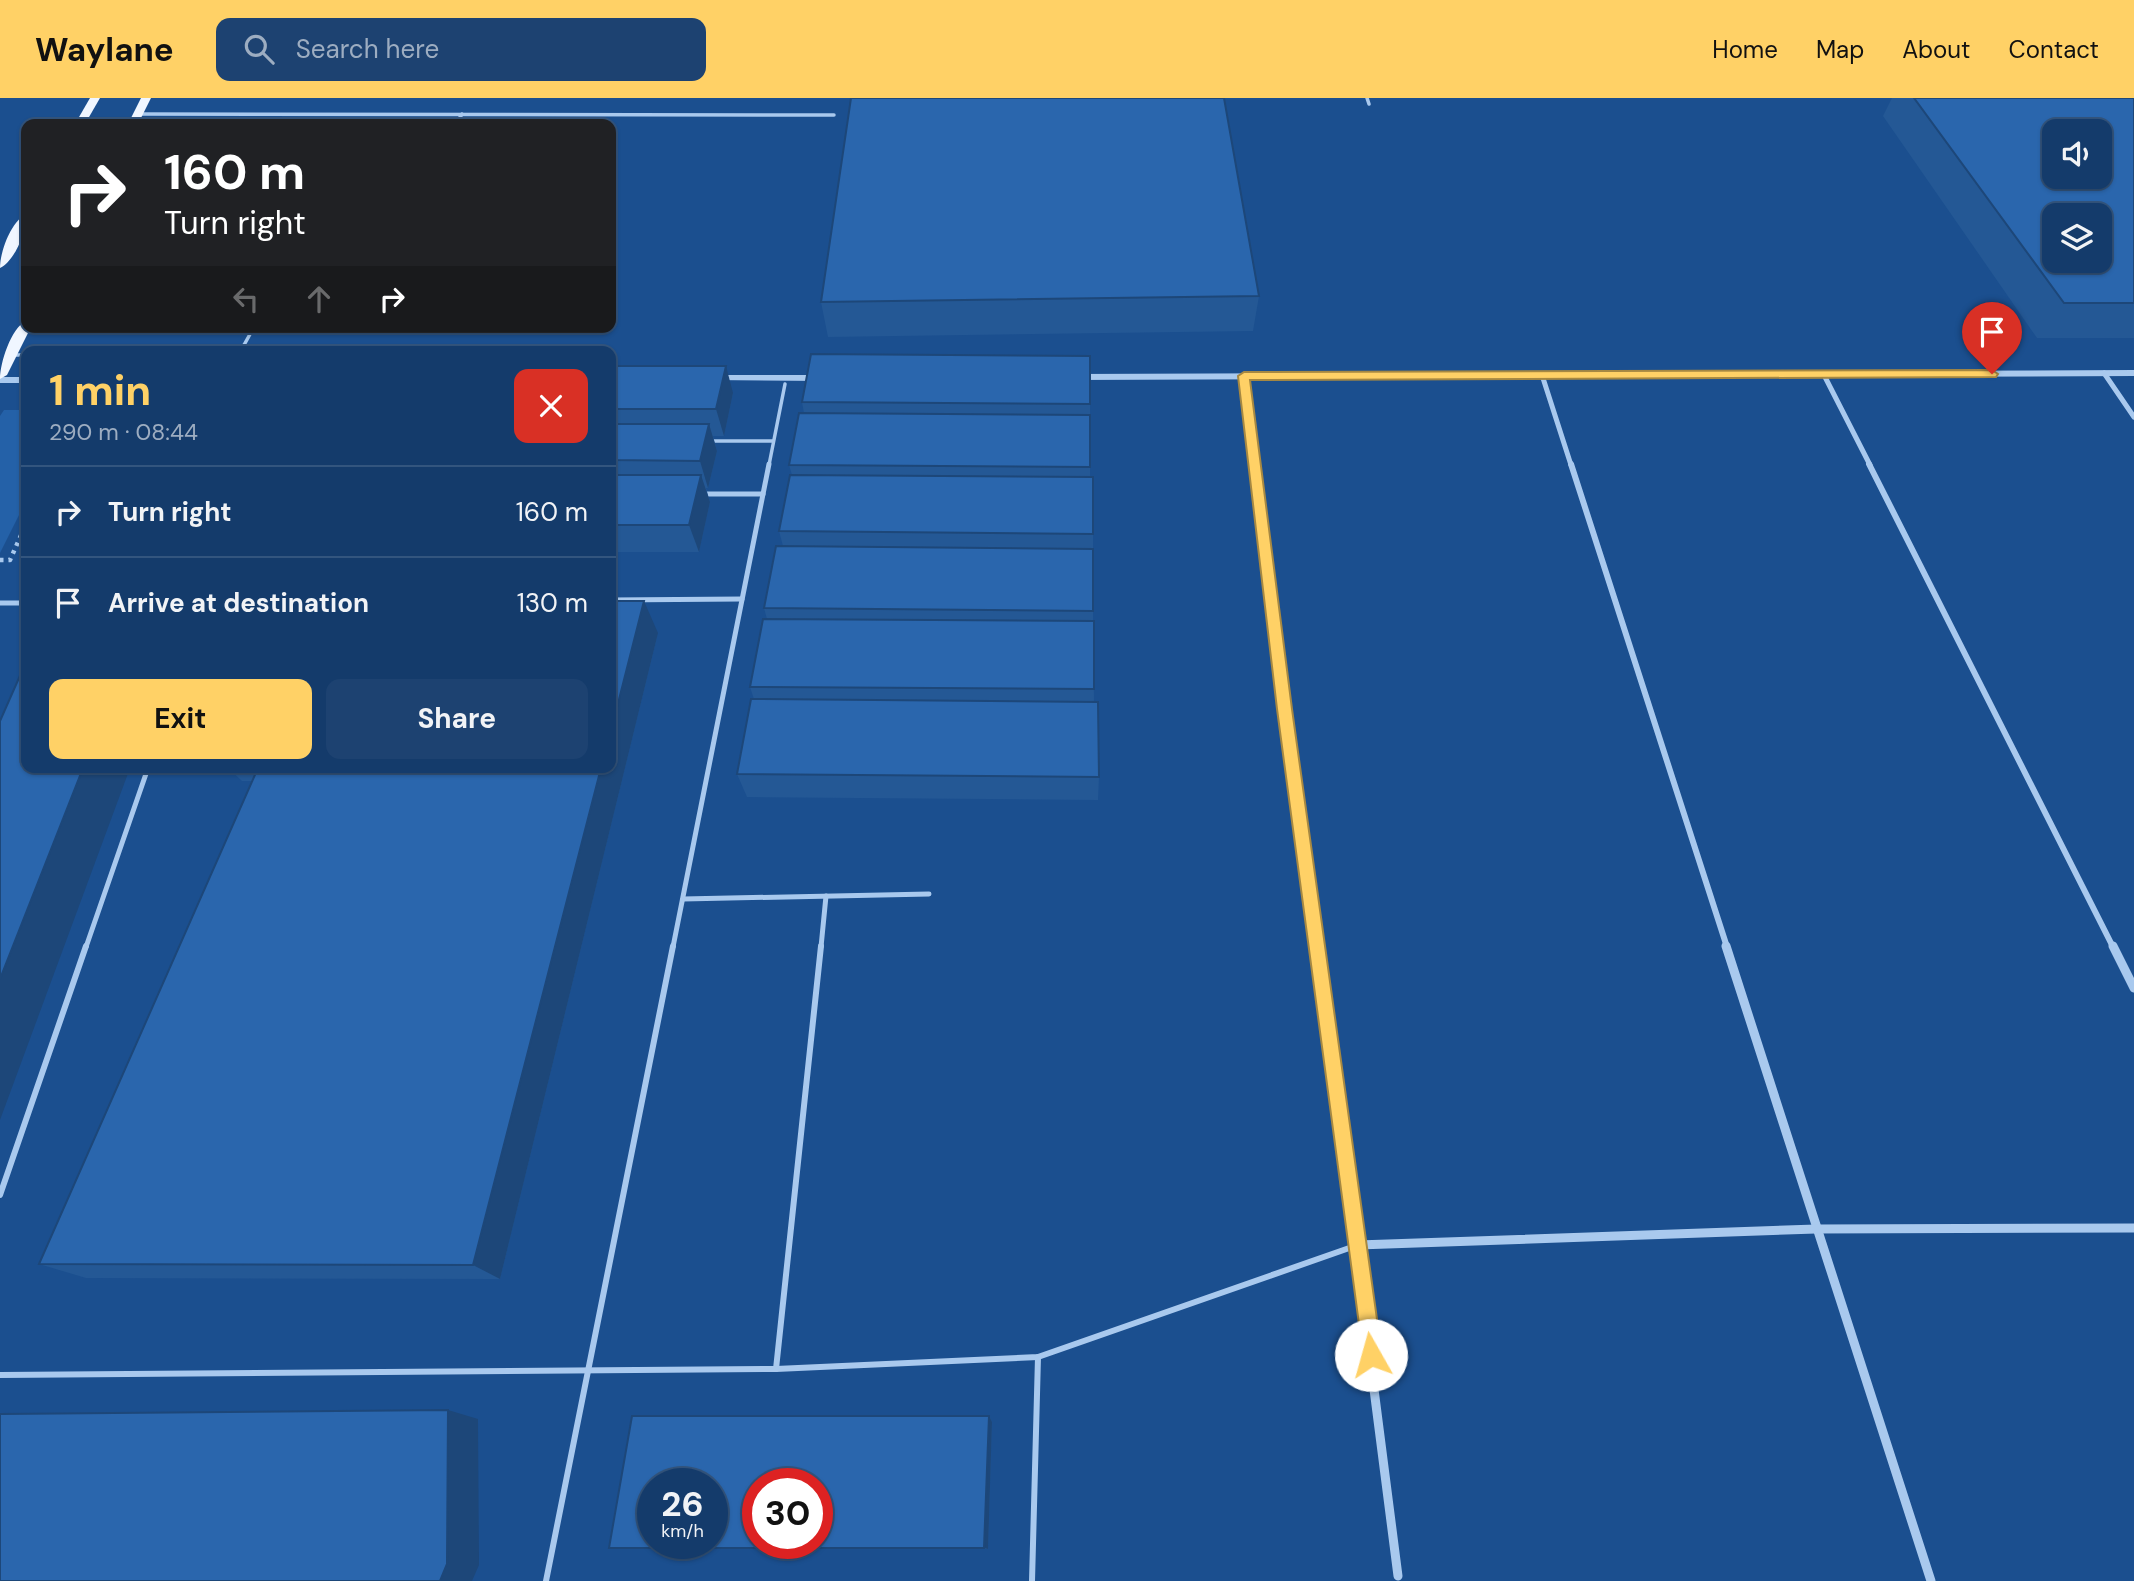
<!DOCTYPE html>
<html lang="en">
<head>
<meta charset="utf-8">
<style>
	:root { --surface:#143b6b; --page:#1d4271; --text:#f1f3f6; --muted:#9dadc1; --line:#33557e; --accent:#ffd166 }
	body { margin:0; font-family:"DM Sans",sans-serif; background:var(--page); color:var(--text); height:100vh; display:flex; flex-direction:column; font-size:26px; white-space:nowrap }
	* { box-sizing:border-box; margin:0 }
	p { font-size:23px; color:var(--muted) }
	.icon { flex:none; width:38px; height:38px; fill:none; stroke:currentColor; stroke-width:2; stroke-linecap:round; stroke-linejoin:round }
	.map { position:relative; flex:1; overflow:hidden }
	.drawer { position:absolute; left:21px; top:248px; width:595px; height:427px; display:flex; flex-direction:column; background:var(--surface); border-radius:14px; box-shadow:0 2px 5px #0004,0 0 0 2px var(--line) }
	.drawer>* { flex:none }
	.top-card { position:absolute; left:21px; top:21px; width:595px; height:214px; border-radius:14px; box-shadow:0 2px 5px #0004,0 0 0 2px var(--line); background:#202124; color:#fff; overflow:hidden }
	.controls { position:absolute; left:2042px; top:21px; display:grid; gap:14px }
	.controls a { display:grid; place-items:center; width:70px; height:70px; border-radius:14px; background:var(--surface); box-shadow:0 2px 5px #0004,0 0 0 2px var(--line); font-size:35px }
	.speed { position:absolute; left:637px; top:1370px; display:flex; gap:14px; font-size:35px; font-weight:700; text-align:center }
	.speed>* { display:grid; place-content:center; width:91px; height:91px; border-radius:50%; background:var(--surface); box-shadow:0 2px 5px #0004,0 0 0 2px var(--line); line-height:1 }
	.speed small { font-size:18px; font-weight:400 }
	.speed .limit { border:10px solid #d22; background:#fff; color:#111 }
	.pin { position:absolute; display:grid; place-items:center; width:60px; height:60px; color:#fff; margin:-72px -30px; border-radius:50% 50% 50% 0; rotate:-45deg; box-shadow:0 0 7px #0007 }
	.pin .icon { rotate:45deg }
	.me { position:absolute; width:77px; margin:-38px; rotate:353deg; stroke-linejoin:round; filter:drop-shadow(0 0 5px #0008) }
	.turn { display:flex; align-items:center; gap:24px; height:147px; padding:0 28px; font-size:32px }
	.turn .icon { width:91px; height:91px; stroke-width:2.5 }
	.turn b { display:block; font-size:49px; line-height:60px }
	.lanes { display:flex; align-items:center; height:66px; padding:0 28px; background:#0003; justify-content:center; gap:35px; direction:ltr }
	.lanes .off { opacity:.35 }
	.round { display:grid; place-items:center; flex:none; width:74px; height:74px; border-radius:14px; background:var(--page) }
	.headline { display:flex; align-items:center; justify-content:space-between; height:119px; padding:0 28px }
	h1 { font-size:42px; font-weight:700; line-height:52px; color:var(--accent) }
	.cta { display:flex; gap:14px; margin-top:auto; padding:14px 28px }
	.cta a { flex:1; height:80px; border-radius:14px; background:var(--accent); color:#111; font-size:28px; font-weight:700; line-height:80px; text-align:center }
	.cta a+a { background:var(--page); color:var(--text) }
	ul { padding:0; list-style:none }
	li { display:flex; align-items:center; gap:21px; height:91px; padding:0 28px; border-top:2px solid var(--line) }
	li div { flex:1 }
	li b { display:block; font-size:26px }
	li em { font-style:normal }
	header { display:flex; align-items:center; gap:42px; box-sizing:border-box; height:98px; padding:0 35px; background:var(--accent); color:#111 }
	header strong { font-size:33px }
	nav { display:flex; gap:38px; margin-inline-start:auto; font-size:24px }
	.search { width:490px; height:63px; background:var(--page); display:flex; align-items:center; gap:18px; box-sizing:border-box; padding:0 24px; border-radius:14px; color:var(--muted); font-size:26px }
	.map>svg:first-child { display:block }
	.green { fill:#2461a8 }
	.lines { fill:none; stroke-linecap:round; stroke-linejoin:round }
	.path { stroke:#a9c9ee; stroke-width:4.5; stroke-dasharray:3.5 5; stroke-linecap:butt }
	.service-far2 { stroke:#a9c9ee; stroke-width:3.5 }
	.service-far1 { stroke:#a9c9ee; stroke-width:5 }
	.service { stroke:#a9c9ee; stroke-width:6 }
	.minor-far2 { stroke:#a9c9ee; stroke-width:5 }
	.minor-far1 { stroke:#a9c9ee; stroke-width:6 }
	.minor { stroke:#a9c9ee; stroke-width:9 }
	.tertiary { fill:#a9c9ee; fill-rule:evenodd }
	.primary { fill:#f0f6ff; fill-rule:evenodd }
	.wall { fill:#245895 }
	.shaded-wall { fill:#1d4779 }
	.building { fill:#2a66ad; stroke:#1d4779; stroke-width:2; fill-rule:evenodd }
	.route { fill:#ffd166; stroke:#a68842; stroke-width:2 }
</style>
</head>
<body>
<header>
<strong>Waylane</strong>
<div class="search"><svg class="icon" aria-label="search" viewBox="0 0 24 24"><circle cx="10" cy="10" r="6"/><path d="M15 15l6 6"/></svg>Search here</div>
<nav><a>Home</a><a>Map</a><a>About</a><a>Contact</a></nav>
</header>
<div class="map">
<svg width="2134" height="1483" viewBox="0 0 2134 1483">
	<rect width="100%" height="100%" fill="#1b4f8f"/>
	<path class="green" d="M4,312H26V403L0,455V318Z"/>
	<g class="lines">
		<path class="path" d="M0,462H10L26,426"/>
		<g class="service-far2">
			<path d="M1367,0L1369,6"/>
			<path d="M138,16L834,17"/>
			<path d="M456,26L462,16"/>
			<path d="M235,254L244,247L254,229"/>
			<path d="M11,257H26"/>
			<path d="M710,343H773"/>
			<path d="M769,367L785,286"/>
		</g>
		<g class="service-far1">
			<path d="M701,396H763"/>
			<path d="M611,502L742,501"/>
			<path d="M0,505H26"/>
			<path d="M683,801L929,796"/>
			<path d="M86,849L148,670"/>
			<path d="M673,849L769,366"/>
			<path d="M821,849L826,798"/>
		</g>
		<g class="service">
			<path d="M0,1097L86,848"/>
			<path d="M776,1271L821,848"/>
			<path d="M0,1277L776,1271L1038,1259L1355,1148"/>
			<path d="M546,1483L673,848"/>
			<path d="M1032,1483L1038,1259"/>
		</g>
		<g class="minor-far2">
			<path d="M2104,275L2134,319"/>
			<path d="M1542,277L1571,367"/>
			<path d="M1824,277L1870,367"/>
			<path d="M1243,278L1254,367"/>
		</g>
		<g class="minor-far1">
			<path d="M1254,366L1318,849"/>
			<path d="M1571,366L1727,849"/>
			<path d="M1869,366L2113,849"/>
		</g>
		<g class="minor">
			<path d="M1317,848L1398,1478"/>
			<path d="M1726,848L1931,1483"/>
			<path d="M2113,848L2134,890"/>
			<path d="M1358,1147L1816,1131L2134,1130"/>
		</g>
		<g class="tertiary">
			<path d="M2134,272V278L1074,282L1069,279L1074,276Z"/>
			<path d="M713,277H821L826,280L821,283L710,282L708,280Z"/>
			<rect x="0" y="279" width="26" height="6"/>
		</g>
		<g class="primary">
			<path d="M90,0H100L85,26H75Z"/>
			<path d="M141,0H151L138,26H128Z"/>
			<path d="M26,116C27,132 15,163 0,170C0,153 11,124 26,116Z"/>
			<path d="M26,223V229H31L7,277L0,281C0,265 11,230 26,223Z"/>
		</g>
	</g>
	<g class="wall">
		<path d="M1892,0H2134V240H2037L1883,18Z"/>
		<path d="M1259,198L1253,233L828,239L821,204Z"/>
		<path d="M611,268L733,295L724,338H713L717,353L708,390H706L710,404L699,454H611Z"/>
		<path d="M802,304L1090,306V379L1093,436V523L1094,604L1099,679L1098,702L747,699L737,676L754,601L750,589L767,521L764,510L783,448L779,433L792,377L789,367L804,315Z"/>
		<path d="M658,535L500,1181L86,1180L39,1166L252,683H242L228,670H611Z"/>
		<path d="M989,1318L992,1324L988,1451H627L609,1450Z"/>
	</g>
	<g class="shaded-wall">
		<path d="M726,268L733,295L724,338L716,311Z"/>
		<path d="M709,326L717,353L708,390L700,363Z"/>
		<path d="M701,377L710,404L699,454L689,427Z"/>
		<path d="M644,503L658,535L500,1181L473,1167L601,670H611V633Z"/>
		<path d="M83,670H130L0,1022V881Z"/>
		<path d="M448,1312L478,1321L479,1467L472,1483H440Z"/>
		<path d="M989,1318L992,1324L988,1451L984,1450Z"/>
	</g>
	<g class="building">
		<path d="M851,0H1224L1259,198L821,204Z"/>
		<path d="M1914,0H2134V205H2064ZM2054,33H2100V79H2054ZM2054,117H2100V163H2054Z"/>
		<path d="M811,256L1090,258V306L802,304Z"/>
		<path d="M611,268H726L716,311H611Z"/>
		<path d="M799,315L1090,317V369L789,367Z"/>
		<path d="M611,326H709L700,363L611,362Z"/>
		<path d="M611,377H701L689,427H611Z"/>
		<path d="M790,377L1093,379V436L779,433Z"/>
		<path d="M776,448L1093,451V513L764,510Z"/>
		<path d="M611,503H644L611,633Z"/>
		<path d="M763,521L1094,523V591L750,589Z"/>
		<path d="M26,564V670H83L0,881V623Z"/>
		<path d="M751,601L1098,604L1099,679L737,676Z"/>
		<path d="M258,670H601L473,1167L39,1166Z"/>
		<path d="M448,1312L447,1466L440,1483H0V1316Z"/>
		<path d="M632,1318H989L984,1450H609ZM653,1386H712V1446H653ZM758,1386H817V1446H758Z"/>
	</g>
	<path class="route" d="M1992,272L1998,276L1996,279L1250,282L1292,611L1382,1257L1379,1264L1371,1267L1364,1264L1277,611L1238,278L1244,274Z"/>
</svg>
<div class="controls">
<a><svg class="icon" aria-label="sound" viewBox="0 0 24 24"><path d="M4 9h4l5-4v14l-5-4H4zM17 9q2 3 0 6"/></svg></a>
<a><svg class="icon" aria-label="layers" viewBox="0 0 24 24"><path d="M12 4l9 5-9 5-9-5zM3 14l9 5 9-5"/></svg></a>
</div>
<div class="speed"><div>26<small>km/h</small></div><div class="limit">30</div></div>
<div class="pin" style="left:1992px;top:276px;background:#d93025"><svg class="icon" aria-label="arrive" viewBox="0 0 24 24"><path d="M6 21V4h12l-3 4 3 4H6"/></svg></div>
<svg class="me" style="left:1371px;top:1257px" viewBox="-20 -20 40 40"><circle r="19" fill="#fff"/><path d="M0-13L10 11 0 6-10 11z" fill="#ffd166"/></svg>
<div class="top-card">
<div class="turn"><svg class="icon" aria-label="right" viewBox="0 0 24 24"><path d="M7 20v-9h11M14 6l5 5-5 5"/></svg><div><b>160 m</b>Turn right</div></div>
<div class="lanes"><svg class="icon off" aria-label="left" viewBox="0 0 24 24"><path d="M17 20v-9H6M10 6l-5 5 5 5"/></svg><svg class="icon off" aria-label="ahead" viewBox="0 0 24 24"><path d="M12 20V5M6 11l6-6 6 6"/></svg><svg class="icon" aria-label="right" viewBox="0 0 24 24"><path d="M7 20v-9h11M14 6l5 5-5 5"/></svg></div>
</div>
<section class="drawer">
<div class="headline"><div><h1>1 min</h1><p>290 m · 08:44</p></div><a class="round" style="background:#d93025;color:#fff"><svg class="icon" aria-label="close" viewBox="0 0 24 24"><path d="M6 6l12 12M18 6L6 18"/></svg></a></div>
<ul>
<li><svg class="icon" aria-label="right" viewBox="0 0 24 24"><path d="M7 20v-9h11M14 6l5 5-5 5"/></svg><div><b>Turn right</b></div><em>160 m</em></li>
<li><svg class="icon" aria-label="arrive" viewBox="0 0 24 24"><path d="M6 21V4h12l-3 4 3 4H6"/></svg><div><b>Arrive at destination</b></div><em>130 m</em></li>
</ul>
<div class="cta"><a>Exit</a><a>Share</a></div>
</section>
</div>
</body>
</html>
